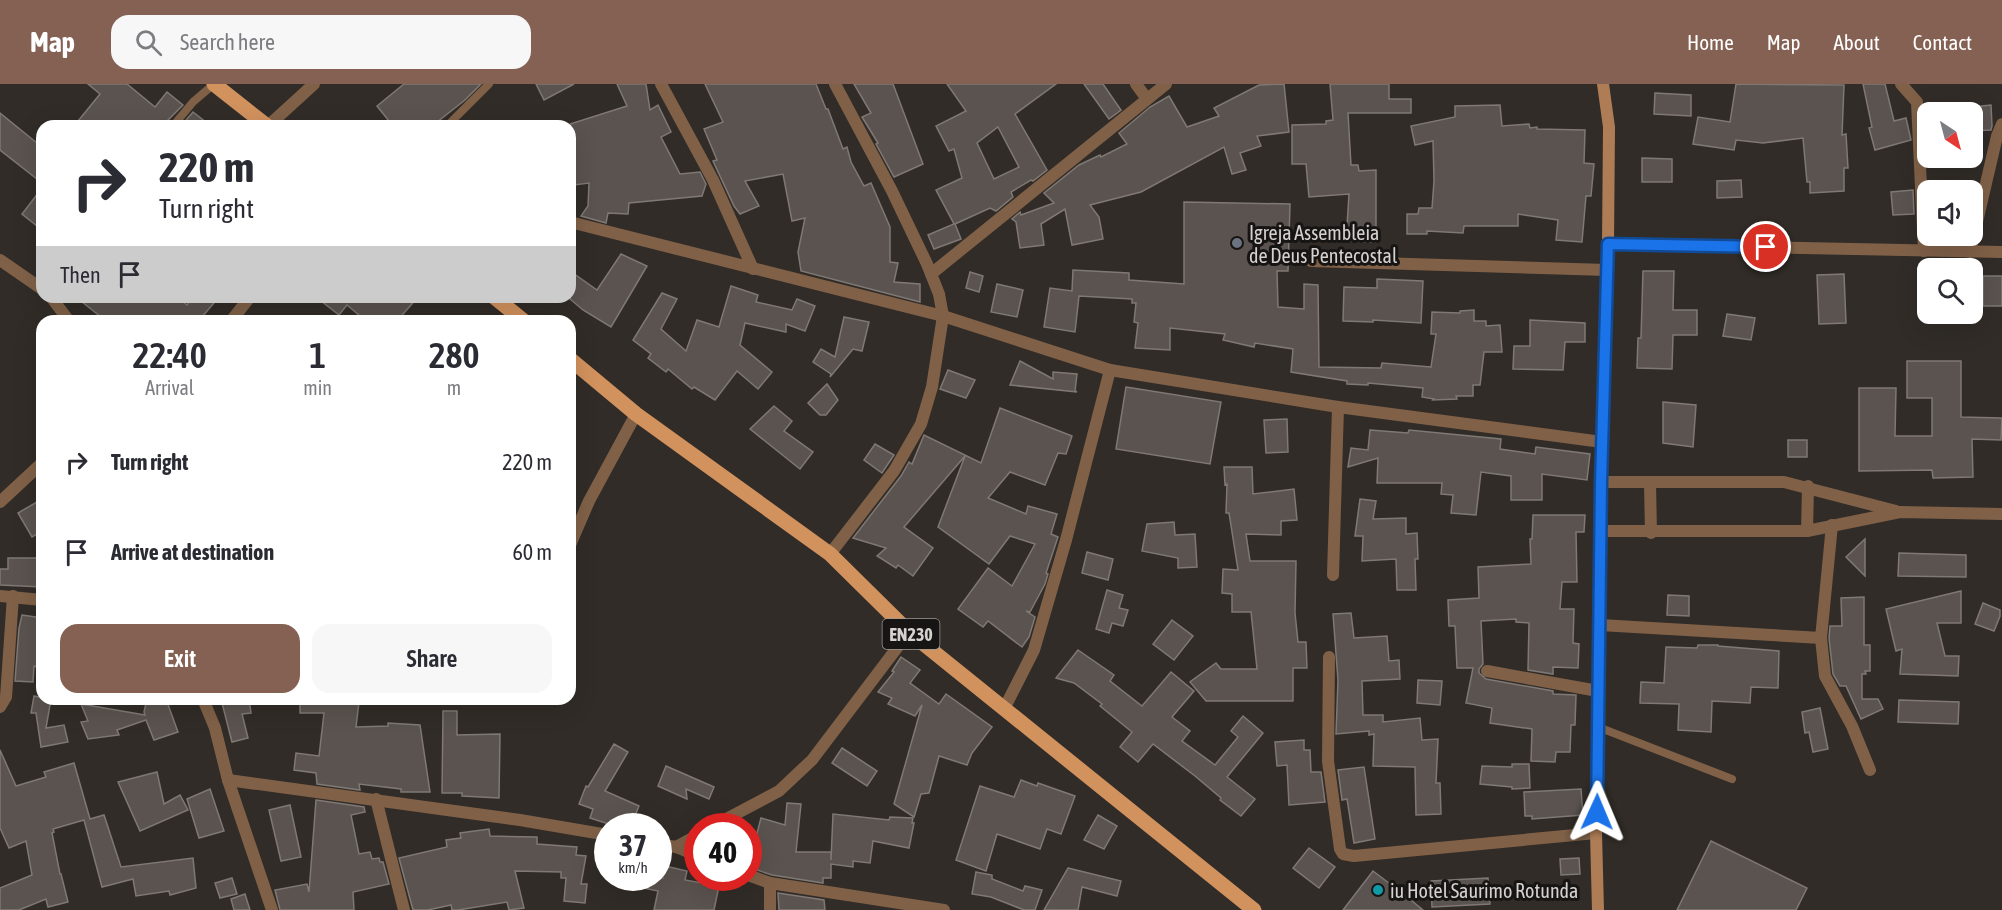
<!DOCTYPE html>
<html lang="en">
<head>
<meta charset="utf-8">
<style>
	:root { --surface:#fff; --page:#f7f7f7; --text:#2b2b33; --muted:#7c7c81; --accent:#846153 }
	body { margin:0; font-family:"Asap Condensed",sans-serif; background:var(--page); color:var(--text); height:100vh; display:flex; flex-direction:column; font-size:22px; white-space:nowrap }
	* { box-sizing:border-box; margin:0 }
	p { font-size:20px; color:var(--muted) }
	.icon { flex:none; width:33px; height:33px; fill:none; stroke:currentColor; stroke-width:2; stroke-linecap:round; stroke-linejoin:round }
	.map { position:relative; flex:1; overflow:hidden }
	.details { position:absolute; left:36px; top:231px; width:540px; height:390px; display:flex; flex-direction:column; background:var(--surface); border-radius:18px; box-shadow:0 6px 24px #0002 }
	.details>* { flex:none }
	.top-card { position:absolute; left:36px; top:36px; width:540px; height:183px; border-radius:18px; box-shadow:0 6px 24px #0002; background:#fff; color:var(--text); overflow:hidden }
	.needle { width:39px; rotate:144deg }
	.controls { position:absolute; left:1917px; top:18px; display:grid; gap:12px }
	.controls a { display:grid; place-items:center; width:66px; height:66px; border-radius:12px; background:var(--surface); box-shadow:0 6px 24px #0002; font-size:30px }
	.speed { position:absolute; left:594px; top:729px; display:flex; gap:12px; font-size:30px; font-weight:700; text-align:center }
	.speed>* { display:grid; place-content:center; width:78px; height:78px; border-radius:50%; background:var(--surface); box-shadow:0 6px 24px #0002; line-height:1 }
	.speed small { font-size:15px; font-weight:400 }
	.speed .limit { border:9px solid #d22; background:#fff; color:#111 }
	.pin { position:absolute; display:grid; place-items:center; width:51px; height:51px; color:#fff; margin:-26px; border:3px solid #fff; border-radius:50%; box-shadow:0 2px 6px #0007 }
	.me { position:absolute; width:66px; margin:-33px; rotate:1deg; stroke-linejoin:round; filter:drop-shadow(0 0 4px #0008) }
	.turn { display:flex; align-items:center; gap:21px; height:126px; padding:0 24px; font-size:27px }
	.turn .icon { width:78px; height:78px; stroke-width:2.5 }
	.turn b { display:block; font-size:42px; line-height:51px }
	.then { display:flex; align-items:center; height:57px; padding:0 24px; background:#0003; gap:12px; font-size:22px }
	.eta { display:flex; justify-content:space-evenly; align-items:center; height:102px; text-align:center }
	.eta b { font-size:36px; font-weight:600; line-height:42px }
	.primary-button { display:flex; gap:12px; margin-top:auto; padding:12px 24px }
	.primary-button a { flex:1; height:69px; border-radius:18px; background:var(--accent); color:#fff; font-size:24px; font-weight:600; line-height:69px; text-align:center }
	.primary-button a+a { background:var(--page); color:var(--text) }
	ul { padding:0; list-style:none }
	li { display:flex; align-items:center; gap:18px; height:90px; padding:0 24px }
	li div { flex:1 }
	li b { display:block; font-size:22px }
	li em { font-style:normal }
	header { display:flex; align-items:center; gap:36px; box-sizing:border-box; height:84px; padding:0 30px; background:var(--accent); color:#fff }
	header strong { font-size:28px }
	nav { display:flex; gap:33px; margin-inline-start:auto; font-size:21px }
	.search { width:420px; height:54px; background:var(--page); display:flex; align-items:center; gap:15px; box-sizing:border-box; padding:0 21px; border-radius:18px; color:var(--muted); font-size:22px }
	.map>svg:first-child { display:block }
	.building { fill:#5a534f; stroke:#7f7874; stroke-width:1.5; fill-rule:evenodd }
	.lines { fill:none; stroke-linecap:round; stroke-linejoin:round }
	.lane { stroke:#806148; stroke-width:8 }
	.street { stroke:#806148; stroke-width:12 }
	.secondary { stroke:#ae7d55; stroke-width:12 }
	.primary { stroke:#d2925e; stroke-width:15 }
	.route-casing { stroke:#114b97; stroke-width:15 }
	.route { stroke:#1a73e8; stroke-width:10 }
	.worship-dot { fill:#6b7280; stroke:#171513; stroke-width:2 }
	.culture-dot { fill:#0f9aa8; stroke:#171513; stroke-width:2 }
	.labels { text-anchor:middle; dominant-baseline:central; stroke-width:6; stroke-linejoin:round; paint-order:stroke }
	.shield { fill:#171513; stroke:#9c9996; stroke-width:1.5 }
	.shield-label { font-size:18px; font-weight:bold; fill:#d5d1ce }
	.poi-label { font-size:20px; fill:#d5d1ce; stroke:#171513; text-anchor:start }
</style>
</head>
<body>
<header>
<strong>Map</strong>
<div class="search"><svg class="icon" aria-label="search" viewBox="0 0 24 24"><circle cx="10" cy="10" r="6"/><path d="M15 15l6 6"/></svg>Search here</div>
<nav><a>Home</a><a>Map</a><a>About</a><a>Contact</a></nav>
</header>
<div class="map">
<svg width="2002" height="826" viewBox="0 0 2002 826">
	<rect width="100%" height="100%" fill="#312c27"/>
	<g class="building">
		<path d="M88,0H127L155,23L167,8L183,21L162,42H74L100,10Z"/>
		<path d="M404,0H481L465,16L432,42H393L377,22Z"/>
		<path d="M536,0H574L544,16Z"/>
		<path d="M617,0H646L650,26L658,21L671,48L661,53L680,90L700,88L706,100L702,112L629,119L628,130L608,129L606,139L581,132L588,122L589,99L574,101L573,65L570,66V40L627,22Z"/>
		<path d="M705,0H816L826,25H828L843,65L847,63L851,78L864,102L871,99L890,143V178L898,179L894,198L920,200V218L801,187L798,168L805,134L792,137L783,90L745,97L759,122L740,130L734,122L713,77L717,76L704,45L723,38Z"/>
		<path d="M854,0H893L923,80L894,93L876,60L878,59L862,33L871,29Z"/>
		<path d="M947,0H1056L1015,30L1047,86L1033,97L1031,96L1011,108L1013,113L996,127L990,124L955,140L961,155L934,165L928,151L954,140L936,106L962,94L954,65L949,67L936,42L966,27ZM998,43L1019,83L994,95L977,59Z"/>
		<path d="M1084,0H1103L1121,26L1109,35Z"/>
		<path d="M1284,0L1289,48L1257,52L1261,62L1240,69L1246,86L1232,90L1224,63L1141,108L1090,121L1099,133L1103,155L1072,161L1065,125L1041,140L1044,161L1020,164L1016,138L1012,135L1020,128L1021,131L1054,119L1044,109L1079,81L1100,71L1101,73L1127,60L1119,49L1150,23L1169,12L1187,43L1219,32L1214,24L1259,1Z"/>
		<path d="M1330,0H1389V15H1411V29H1348L1351,81H1358L1359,87L1376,86V158L1344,157L1345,142H1347L1349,110L1309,113L1306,80H1292V41L1326,40V37L1333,36Z"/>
		<path d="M1736,0L1844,1L1842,51L1846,50L1848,84H1844V107L1810,109V98H1807L1803,54L1763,59L1736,56L1734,66L1693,60L1698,33L1730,38Z"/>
		<path d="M1863,0H1885L1894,37L1906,34L1911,56L1875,66L1869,44L1872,43Z"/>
		<path d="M1655,9L1691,11V32L1654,30Z"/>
		<path d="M1500,21L1502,42L1529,40L1530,44L1537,43V45L1585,46L1584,79L1594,80L1591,112H1586L1582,158L1556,156L1558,136L1518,130V142H1464L1463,149L1427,147V150H1407V130H1418L1419,124H1432L1434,97L1433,57L1415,61L1411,42L1455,33V22Z"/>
		<path d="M1991,21L1992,42L1991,46L1972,47V23Z"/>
		<path d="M193,28L211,42H181Z"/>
		<path d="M0,29L42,63V99L0,66Z"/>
		<path d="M1642,74L1672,75V98H1642Z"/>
		<path d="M1741,96L1742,113L1717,114V97Z"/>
		<path d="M42,104V146L22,130Z"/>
		<path d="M1913,106L1914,130L1893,131L1891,108Z"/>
		<path d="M1184,118L1290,120L1288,187H1277L1278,223L1304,225V200L1318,201L1319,283L1381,284L1382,279L1431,283L1436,250H1431L1432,228L1460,229V227L1474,226V237H1486V242L1500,241L1502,268H1484L1480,301H1473V312H1456L1457,315L1433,316L1434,315L1422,313L1423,304L1368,299V301L1347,300V297L1291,288L1293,265L1255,259L1254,263L1223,256L1225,250L1170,244V266L1135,264L1138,239L1134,238L1136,219H1132V215L1079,212L1075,248L1044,243L1050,204L1072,207L1073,186L1129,189V196L1184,200Z"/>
		<path d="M621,170L647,182L611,243L583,226L570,215V187L597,206Z"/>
		<path d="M1643,187H1674L1673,226H1697V251H1673L1672,285L1637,284L1638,254H1641Z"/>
		<path d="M970,188L983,192L979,208L966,204Z"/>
		<path d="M1844,190L1846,239L1819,240L1817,191Z"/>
		<rect x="1983" y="192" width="19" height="30"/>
		<path d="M1377,195L1423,197L1421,239L1373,236V238L1343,237L1344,203L1377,204Z"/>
		<path d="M997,200L1023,206L1017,233L991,228Z"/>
		<path d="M731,202L758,211L756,218L792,226L797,215L815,222L805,247L786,240V248L745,239L740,261L772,288L758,305L737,287L715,316L694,303L692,305L668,285L666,288L648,274L651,270L633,256L662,209L677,215L661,245L686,267L697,236L719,243Z"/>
		<path d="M76,213H177L187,221L193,213H219L202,233L207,237H106Z"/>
		<path d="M316,213H418L397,237H366L347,221L339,231Z"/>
		<path d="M1727,230L1755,234L1751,256L1723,252Z"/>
		<path d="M844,233L869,238L862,267L853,265L830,293L831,290L813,278L821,265L835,273Z"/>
		<path d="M1530,236L1585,239V258H1565L1563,286L1513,285L1514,262H1530Z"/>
		<path d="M1020,277L1053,295V288L1077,290L1075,307L1077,308L1010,301Z"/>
		<path d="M1907,277H1961V333L2002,334L2001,356L1972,355L1973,393L1933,394L1932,386L1859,387V304H1896L1895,352H1932V314H1907Z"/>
		<path d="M948,286L975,296L966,314L940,305Z"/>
		<path d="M827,300L838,316L826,331H820L808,319Z"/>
		<path d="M1126,303L1221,318L1210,380L1116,365Z"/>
		<path d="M1663,318L1696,321L1693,363L1663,359Z"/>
		<path d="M774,322L792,337L784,347L813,368L800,385L750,345Z"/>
		<path d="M1000,324L1072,352L1066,370L1058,369L1045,401L1010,388L988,414L1026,430L1028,422L1057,430L1051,450L1058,453L1046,489L1048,490L1045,500L1030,528L1026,527L1035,533L1029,553L1022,563L988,537L983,543L958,525L988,484L1012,502L1035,460L1010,452L989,480L938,443L965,372L904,443L933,464L913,492L898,481L896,484L877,472L886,464L853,454L901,392L909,378L912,380L924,351L981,379Z"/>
		<path d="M1287,335L1288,368L1266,369L1264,336Z"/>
		<path d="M1370,346L1408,349L1409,346L1501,355L1500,365L1535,370L1536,363L1590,370L1587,396L1542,390V416H1511V392L1481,388L1476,431L1451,429L1453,411L1441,410L1442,399H1377L1378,374L1348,383L1351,364L1368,366Z"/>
		<rect x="1788" y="356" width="19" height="17"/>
		<path d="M875,360L894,371L882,389L864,376Z"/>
		<path d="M1224,383H1252L1253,410L1294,405L1297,436L1281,437V451L1246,450L1250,477H1296L1295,529L1298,558H1306L1307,584H1293V617H1206L1190,598L1216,579L1221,585H1257L1251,528H1232V510L1222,509L1223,485L1238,486L1229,429H1226L1227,400L1225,401Z"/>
		<path d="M42,415V447L32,453L18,429Z"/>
		<path d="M1360,415L1376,417L1373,435L1406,434V450L1417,449L1418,475H1415L1416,506H1397L1396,475L1362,477L1363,452H1355Z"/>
		<path d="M1533,431H1585L1584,448H1576L1577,498H1562L1560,525H1574L1573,559L1579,560L1578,584L1553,583V590L1528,586L1529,539L1516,538V535L1481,537L1483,580L1479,585V589L1486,595L1553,607V610L1576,611L1575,641H1571L1570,668H1556L1555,678L1531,677L1532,645L1490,639L1492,624L1466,619L1473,584H1457L1455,542H1449L1448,516L1479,514L1478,483L1531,480L1530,455H1532Z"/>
		<path d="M1174,438L1175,451L1195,450L1197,483L1178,484V474L1142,467L1147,440Z"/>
		<path d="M1865,455V492L1846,473Z"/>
		<path d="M1087,468L1113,475L1108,496L1082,489Z"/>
		<path d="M1899,469L1966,471V493L1898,492Z"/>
		<path d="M8,474H37V481H42V503L0,501V485H8Z"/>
		<path d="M1107,506L1123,511L1119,524L1128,526L1123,542L1112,539L1109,549L1096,545Z"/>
		<path d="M1961,507V539H1937L1945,572H1959L1958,592L1900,590L1902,565L1896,567L1886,525Z"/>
		<path d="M1668,511L1689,512V532L1667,531Z"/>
		<path d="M1864,513V561H1870V587H1865L1866,590H1862V615H1878L1883,625L1861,635L1846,602H1840L1833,590L1829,554L1830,542H1842L1841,514Z"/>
		<path d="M1983,519L2000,526V532L1994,547L1975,540Z"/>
		<path d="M1351,529L1354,554L1387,552L1389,577L1399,576L1400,595L1362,597L1363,631H1383V638L1420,634L1422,656L1438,655L1436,699H1440L1441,730L1416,731L1415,683L1373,682L1374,650L1369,651V647L1336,650L1338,596L1333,530Z"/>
		<path d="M22,531L42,534V585L34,582L33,598L15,597L19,544Z"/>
		<path d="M1172,536L1193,552L1174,576L1153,560Z"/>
		<path d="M1698,561H1718V562L1779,567L1778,604L1751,603L1750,619L1712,617L1711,648L1678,646L1679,620L1640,619L1641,598L1664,599L1666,563L1697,564Z"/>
		<path d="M1078,566L1114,591L1110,597L1142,622L1171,588L1194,607L1172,633L1190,647L1182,657L1215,681L1238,653L1231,647L1243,632L1263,649L1227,693L1255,715L1241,732L1220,716L1221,714L1195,692L1153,660L1138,678L1120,663L1132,648L1100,622L1102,620L1074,599L1056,594Z"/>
		<path d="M901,573L920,586L910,599L939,620L946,610L992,643L972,669L967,681L939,672L929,709L921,710L914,733L894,720L922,621L915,632L888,620L892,614L878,608L894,588L892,587Z"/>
		<path d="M1418,596L1442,597L1440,621L1417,619Z"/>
		<path d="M34,612L51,615L46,644L64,641L68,658L41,663L36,629H31Z"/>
		<path d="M147,615H166L178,648L154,656L146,636L117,646L119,651L88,655L81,638L88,637L81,620L145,631L144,628Z"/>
		<path d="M221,615H249L251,629L242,630L248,654L232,658Z"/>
		<path d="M300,615H335L359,618L356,643L388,642V639L420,641L430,708H401V705L359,700L360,706L317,700L316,689L294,686L296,669L319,672L324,629H300Z"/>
		<path d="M1899,616L1959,618L1958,640L1898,638Z"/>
		<path d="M1820,624L1828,665L1813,668L1809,648L1805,649L1802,628Z"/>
		<path d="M443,627H457V651L500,650L499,714L462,712V709H442Z"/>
		<path d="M1304,656V666H1310L1311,688H1321L1325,718L1289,721L1287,681L1277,682L1275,658Z"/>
		<path d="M614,660L628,668L605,707L639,722L631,742H615L590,734L593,725L579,720L586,702L588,703Z"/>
		<path d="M842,664L877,687L867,702L832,679Z"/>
		<path d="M0,666L16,702L46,693L44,688L74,679L90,735L104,731L121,783L193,774L196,804L170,811L169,807L136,812L133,795L102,803L84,736L53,745L54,748L52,749L60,790H61L68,818L48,823L46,815L19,826H0V804L32,791L26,757L9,764L0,744Z"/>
		<path d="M1512,680H1529L1530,704L1512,705V703L1480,700L1482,682L1512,683Z"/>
		<path d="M666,682L714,703L709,715L686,705L687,715L658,702Z"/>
		<path d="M1364,683L1375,755L1354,759L1347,715L1342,716L1338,686Z"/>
		<path d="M157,688L164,720L180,711L188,726L140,747L118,698Z"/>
		<path d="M1021,696L1037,702L1038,699L1075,712L1061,750L1047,745L1040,765L997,750L986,787L956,776L980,702L1014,713Z"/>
		<path d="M210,705L224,747L199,754L187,715Z"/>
		<path d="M1581,705L1583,731L1532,735V732H1525L1524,708Z"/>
		<path d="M316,716L364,723L365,728L351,731L359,770L370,768L372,775L379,774L380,778H383L389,800L353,808L354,826H280L275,806L307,800L309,808Z"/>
		<path d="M787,719L801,720L796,768H831V776L833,730L889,736L890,733L913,734L912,739H914L909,764L873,757L870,779L853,777V783L831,780V794H823V799L772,791L748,783L761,734L785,741Z"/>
		<path d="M290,721L301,773L281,777L269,726Z"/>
		<path d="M1098,731L1117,742L1104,765L1084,756Z"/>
		<path d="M489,745L490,752L537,753V760L577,763L576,771L586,772L581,800H587L585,819L564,817L566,794H561V788L515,787L524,824L509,826L507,818L458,826H452L451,821L428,826H413L399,774L447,763L446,756L461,754L460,749Z"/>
		<path d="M1711,757L1807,804L1796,826H1677Z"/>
		<path d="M1309,764L1335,783L1319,804L1293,784Z"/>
		<path d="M1579,774L1580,790L1561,791L1560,775Z"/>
		<path d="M665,782L687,787L685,796L719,802L714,826H654L658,807L624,800V794H663Z"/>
		<path d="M1068,784L1121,797L1117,812L1082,803L1078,826H1044Z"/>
		<path d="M1373,787L1406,812L1423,826H1343Z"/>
		<path d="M976,788L992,791V795L1023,807L1025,802L1042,806L1035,826H1024L991,813L972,810Z"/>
		<path d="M232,794L237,810L220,814L215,799Z"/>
		<path d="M1488,794L1490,820L1432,823L1431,797Z"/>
		<path d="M778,809L824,816L825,826H779Z"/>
		<path d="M245,810L250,826H234L231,815Z"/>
	</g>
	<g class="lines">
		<g class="lane">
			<path d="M173,42L193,18L214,0"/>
			<path d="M447,42L489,0"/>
			<path d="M1598,643L1732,695"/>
		</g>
		<g class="street">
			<path d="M661,0L713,96L753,185"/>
			<path d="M1136,0L1147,15"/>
			<path d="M1901,0L1917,18L1924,167"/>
			<path d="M268,42L314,0"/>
			<path d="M570,138L943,232L1110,286L1338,323L1602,358"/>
			<path d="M1608,160L2002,168"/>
			<path d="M1970,168L1997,52L2002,40"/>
			<path d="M0,176L42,205"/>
			<path d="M1311,177L1607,186"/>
			<path d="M931,190L1166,0"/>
			<path d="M51,213L69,237"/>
			<path d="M231,237L250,213"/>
			<path d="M1601,398H1784L1896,427"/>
			<path d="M1650,399L1651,449"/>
			<path d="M0,418L42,379"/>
			<path d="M1601,447H1807L1900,428L2002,430"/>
			<path d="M1807,447L1808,402"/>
			<path d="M570,461L589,417L636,330"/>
			<path d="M830,470L894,387L921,340L932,303L943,232L939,210L927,180L892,107L835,0"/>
			<path d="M1333,491L1338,323"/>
			<path d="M0,512L42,516"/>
			<path d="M1600,541L1821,554L1832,441"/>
			<path d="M1821,554L1825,592L1852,642L1870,686"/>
			<path d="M1329,573L1328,677L1340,765L1343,770L1354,772L1596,749"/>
			<path d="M1487,587L1598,607"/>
			<path d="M203,615L215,644L228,696L272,826"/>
			<path d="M0,623L6,613L13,512"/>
			<path d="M1004,625L1034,566L1066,456L1110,286"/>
			<path d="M228,696L520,736L608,751"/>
			<path d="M376,715L404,826"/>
			<path d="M713,742L779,707L812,676L909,548"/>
			<path d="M658,760L676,763L698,772"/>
			<path d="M676,763L698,751"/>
			<path d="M748,791L770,799L944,826"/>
			<path d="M770,826V799"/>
		</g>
		<path class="secondary" d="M1598,826L1596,749L1601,398L1608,160L1609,43L1603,0"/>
		<g class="primary">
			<path d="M214,0L267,42"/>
			<path d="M494,213L524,237"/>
			<path d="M570,275L636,330L830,470L909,548L1254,826"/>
		</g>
	</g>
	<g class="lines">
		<g class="route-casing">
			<path id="route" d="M1597,728L1601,398L1608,160L1766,163"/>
		</g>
		<use href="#route" class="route"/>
	</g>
	<circle class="worship-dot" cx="1237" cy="159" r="6"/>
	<circle class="culture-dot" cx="1378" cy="806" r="6"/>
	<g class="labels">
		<rect class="shield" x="882.5" y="535" width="57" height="30" rx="4.5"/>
		<g class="shield-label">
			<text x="911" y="550">EN230</text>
		</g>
		<g class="poi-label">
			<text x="1249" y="148">Igreja Assembleia<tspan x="1249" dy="23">de Deus Pentecostal</tspan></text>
			<text x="1390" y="806">iu Hotel Saurimo Rotunda</text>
		</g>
	</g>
</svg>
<div class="controls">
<a><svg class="needle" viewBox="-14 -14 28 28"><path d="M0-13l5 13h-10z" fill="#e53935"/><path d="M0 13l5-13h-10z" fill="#7c7c81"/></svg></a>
<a><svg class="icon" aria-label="sound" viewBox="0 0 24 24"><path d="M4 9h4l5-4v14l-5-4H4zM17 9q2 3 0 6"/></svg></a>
<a><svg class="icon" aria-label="search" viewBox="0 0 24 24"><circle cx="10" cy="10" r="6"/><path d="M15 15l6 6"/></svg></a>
</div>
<div class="speed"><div>37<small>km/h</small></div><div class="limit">40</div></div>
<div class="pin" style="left:1766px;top:163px;background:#d93025"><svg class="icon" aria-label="arrive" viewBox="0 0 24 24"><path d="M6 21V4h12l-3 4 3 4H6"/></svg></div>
<svg class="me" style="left:1597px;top:728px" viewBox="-20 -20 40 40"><path d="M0-17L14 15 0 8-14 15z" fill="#1a73e8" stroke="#fff" stroke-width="4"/></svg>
<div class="top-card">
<div class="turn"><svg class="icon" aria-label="right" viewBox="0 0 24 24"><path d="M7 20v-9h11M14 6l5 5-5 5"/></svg><div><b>220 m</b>Turn right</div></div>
<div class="then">Then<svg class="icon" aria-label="arrive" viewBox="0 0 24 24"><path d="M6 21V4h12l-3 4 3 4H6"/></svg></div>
</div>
<section class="details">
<div class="eta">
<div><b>22:40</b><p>Arrival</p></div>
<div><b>1</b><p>min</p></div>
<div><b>280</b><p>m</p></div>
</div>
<ul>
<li><svg class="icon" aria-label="right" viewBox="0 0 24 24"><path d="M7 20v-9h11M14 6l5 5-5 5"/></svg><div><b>Turn right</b></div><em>220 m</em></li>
<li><svg class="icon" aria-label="arrive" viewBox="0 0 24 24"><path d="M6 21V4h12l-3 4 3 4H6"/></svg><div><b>Arrive at destination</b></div><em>60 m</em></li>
</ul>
<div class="primary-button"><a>Exit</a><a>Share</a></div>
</section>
</div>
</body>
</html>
